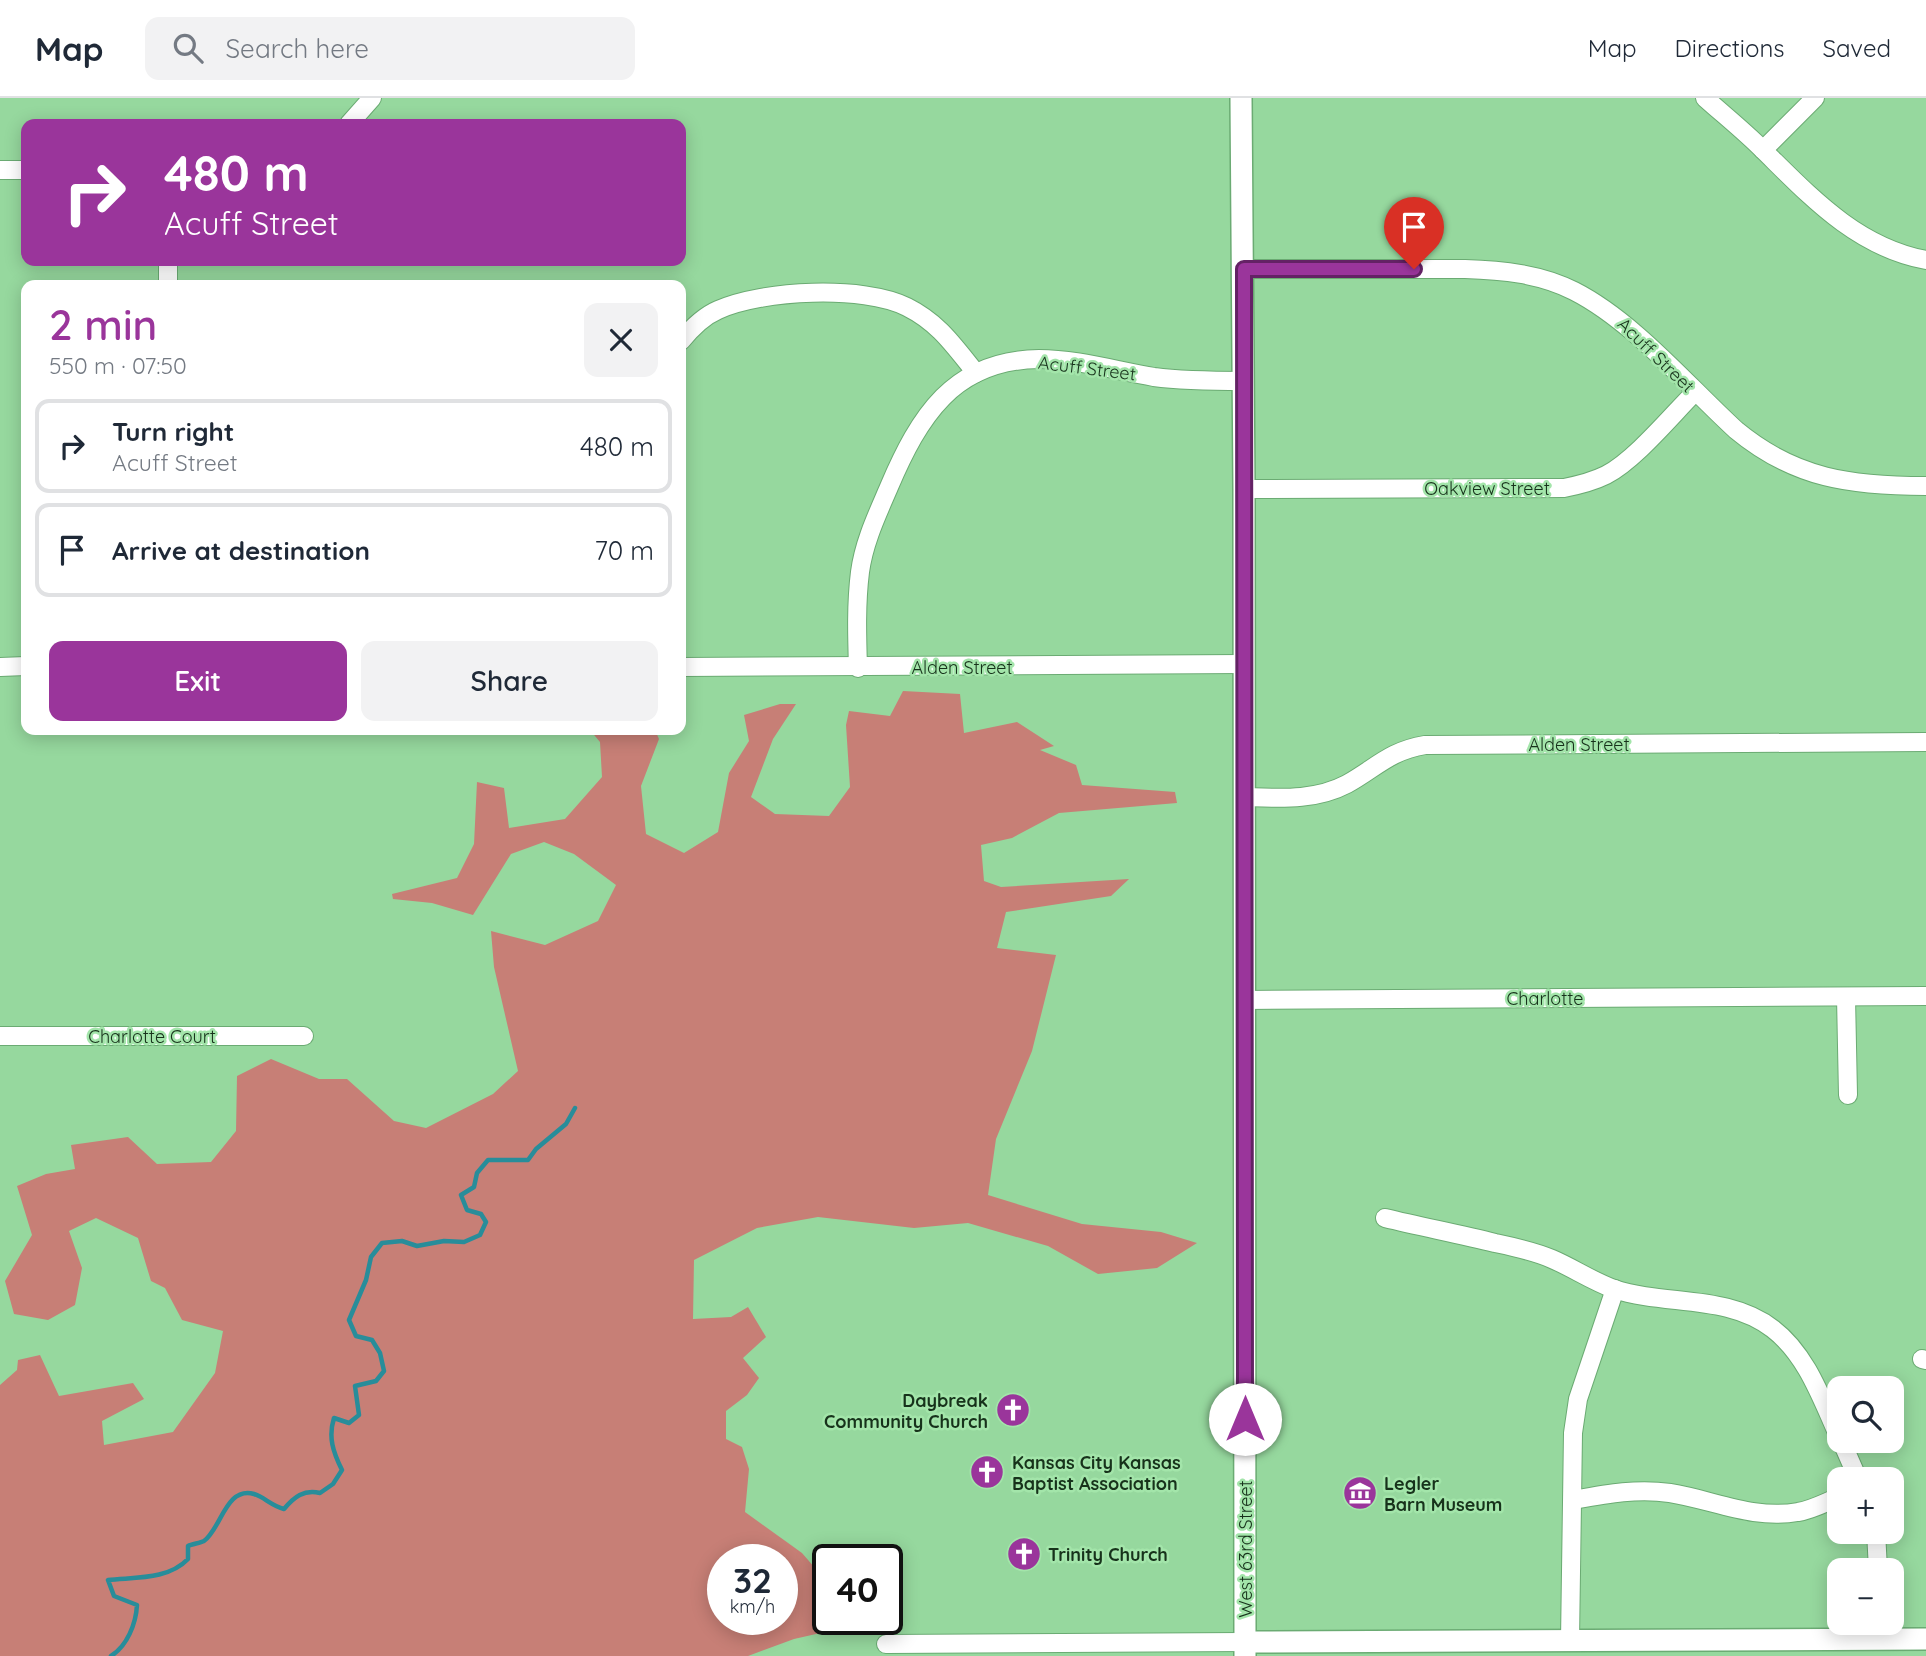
<!DOCTYPE html>
<html lang="en">
<head>
<meta charset="utf-8">
<style>
	:root { --surface:#fff; --page:#f2f2f3; --text:#1f2937; --muted:#747a83; --line:#e0e1e3; --accent:#9a359b }
	body { margin:0; font-family:Quicksand,sans-serif; background:var(--page); color:var(--text); height:100vh; display:flex; flex-direction:column; font-size:26px; white-space:nowrap }
	* { box-sizing:border-box; margin:0 }
	p { font-size:23px; color:var(--muted) }
	.icon { flex:none; width:38px; height:38px; fill:none; stroke:currentColor; stroke-width:2; stroke-linecap:round; stroke-linejoin:round }
	.map { position:relative; flex:1; overflow:hidden }
	.side { position:absolute; left:21px; top:182px; width:665px; height:455px; display:flex; flex-direction:column; background:var(--surface); border-radius:14px; box-shadow:0 4px 18px #0003 }
	.side>* { flex:none }
	.top-card { position:absolute; left:21px; top:21px; width:665px; height:147px; border-radius:14px; box-shadow:0 4px 18px #0003; background:#9a359b; color:#fff; overflow:hidden }
	.buttons { position:absolute; left:1827px; top:1278px; display:grid; gap:14px }
	.buttons a { display:grid; place-items:center; width:77px; height:77px; border-radius:14px; background:var(--surface); box-shadow:0 4px 18px #0003; font-size:35px }
	.speed { position:absolute; left:707px; top:1446px; display:flex; gap:14px; font-size:35px; font-weight:700; text-align:center }
	.speed>* { display:grid; place-content:center; width:91px; height:91px; border-radius:50%; background:var(--surface); box-shadow:0 4px 18px #0003; line-height:1 }
	.speed small { font-size:18px; font-weight:400 }
	.speed .limit { border:4px solid #111; border-radius:10px; background:#fff; color:#111 }
	.pin { position:absolute; display:grid; place-items:center; width:60px; height:60px; color:#fff; margin:-72px -30px; border-radius:50% 50% 50% 0; rotate:-45deg; box-shadow:0 0 7px #0007 }
	.pin .icon { rotate:45deg }
	.me { position:absolute; width:77px; margin:-38px; rotate:0deg; stroke-linejoin:round; filter:drop-shadow(0 0 5px #0008) }
	.turn { display:flex; align-items:center; gap:24px; height:147px; padding:0 28px; font-size:32px }
	.turn .icon { width:91px; height:91px; stroke-width:2.5 }
	.turn b { display:block; font-size:49px; line-height:60px }
	.round { display:grid; place-items:center; flex:none; width:74px; height:74px; border-radius:14px; background:var(--page) }
	.summary { display:flex; align-items:center; justify-content:space-between; height:119px; padding:0 28px }
	h1 { font-size:42px; font-weight:600; line-height:52px; color:var(--accent) }
	.primary-button { display:flex; gap:14px; margin-top:auto; padding:14px 28px }
	.primary-button a { flex:1; height:80px; border-radius:14px; background:var(--accent); color:#fff; font-size:28px; font-weight:600; line-height:80px; text-align:center }
	.primary-button a+a { background:var(--page); color:var(--text) }
	ul { padding:0; list-style:none }
	li { display:flex; align-items:center; gap:21px; height:94px; margin:0 14px 10px; padding:0 14px; border:4px solid var(--line); border-radius:14px }
	li div { flex:1 }
	li b { display:block; font-size:26px }
	li em { font-style:normal }
	header { display:flex; align-items:center; gap:42px; box-sizing:border-box; height:98px; padding:0 35px; background:var(--surface); border-bottom:2px solid var(--line) }
	header strong { font-size:33px }
	nav { display:flex; gap:38px; margin-inline-start:auto; font-size:24px }
	.search { width:490px; height:63px; background:var(--page); display:flex; align-items:center; gap:18px; box-sizing:border-box; padding:0 24px; border-radius:14px; color:var(--muted); font-size:26px }
	.map>svg:first-child { display:block }
	.forest { fill:#c77f76; fill-rule:evenodd }
	.lines { fill:none; stroke-linecap:round; stroke-linejoin:round }
	.stream { stroke:#288d9a; stroke-width:4.5 }
	.minor-casing { stroke:#6bab73; stroke-width:20 }
	.tertiary-casing { stroke:#6bab73; stroke-width:24 }
	.minor { stroke:#fff; stroke-width:18 }
	.tertiary { stroke:#fff; stroke-width:21 }
	.route-casing { stroke:#642265; stroke-width:18 }
	.route { stroke:#9a359b; stroke-width:12 }
	.labels { text-anchor:middle; dominant-baseline:central; stroke-width:5; stroke-linejoin:round; paint-order:stroke }
	.street-label { font-size:18px; fill:#17321b; stroke:#a3e5aa }
	.poi-label { font-size:18px; font-weight:bold; fill:#17321b; stroke:#a3e5aa; text-anchor:start }
</style>
</head>
<body>
<header>
<strong>Map</strong>
<div class="search"><svg class="icon" aria-label="search" viewBox="0 0 24 24"><circle cx="10" cy="10" r="6"/><path d="M15 15l6 6"/></svg>Search here</div>
<nav><a>Map</a><a>Directions</a><a>Saved</a></nav>
</header>
<div class="map">
<svg width="1926" height="1558" viewBox="0 0 1926 1558">
	<rect width="100%" height="100%" fill="#96d89e"/>
	<path class="forest" d="M903,593L960,596L964,635L1017,624L1054,648L1040,652L1076,667L1082,687L1175,694L1177,705L1059,715L1012,740L981,747L984,783L1001,789L1129,781L1111,798L1006,814L997,850L1056,857L1032,953L996,1041L988,1097L1082,1126L1161,1134L1197,1145L1157,1170L1098,1176L1048,1148L968,1125L914,1130L818,1119L757,1130L694,1162L693,1221L731,1219L748,1209L766,1239L743,1260L759,1280L747,1297L726,1313V1341L742,1349L749,1371L745,1414L802,1455L828,1485V1521H868L869,1524L794,1541L748,1558H0V1287L17,1272L18,1262L40,1257L59,1298L133,1285L144,1301L102,1323L104,1347L173,1334L215,1275L223,1233L182,1222L165,1190L151,1183L138,1140L96,1120L69,1133L82,1170L75,1207L48,1222L14,1216L5,1183L32,1137L17,1088L46,1076L75,1071L71,1047L128,1039L157,1066L211,1064L236,1033L237,978L271,961L319,981H347L394,1023L426,1030L493,996L518,973L494,869L491,833L545,847L598,823L616,787L574,756L544,744L511,756L473,817L432,805L393,801L392,796L457,780L474,746L477,684L504,690L509,730L565,721L602,679L600,644L590,632H655L659,641L641,688L646,736L684,755L718,734L729,675L749,643L744,617L780,606H796L773,641L751,699L775,716L829,718L850,689L846,627L849,613L890,618ZM723,1461H782V1521H723Z"/>
	<g class="lines">
		<path class="stream" d="M111,1558C127,1548 136,1526 137,1507L114,1498L108,1482C135,1479 168,1482 188,1461V1448C192,1446 200,1445 204,1443C221,1431 226,1388 254,1396C264,1399 272,1408 284,1411C294,1399 304,1391 320,1395L333,1386L342,1372C333,1354 328,1339 334,1320L349,1325L359,1317L355,1288L376,1283L384,1273L380,1255L372,1242L356,1238L349,1222L366,1182L371,1159L382,1145L402,1143L417,1148L444,1143L464,1144L480,1137L486,1124L481,1116L467,1112L461,1097L474,1089L477,1075L488,1062H528L536,1051L566,1026L575,1010"/>
		<g class="minor-casing">
			<g id="minor">
				<path d="M1705,0C1724,17 1744,33 1762,51C1810,98 1856,149 1926,162"/>
				<path d="M349,26L372,0"/>
				<path d="M1763,52L1815,0"/>
				<path d="M0,72H26"/>
				<path d="M168,163V187"/>
				<path d="M1244,171H1465C1502,172 1541,176 1574,193C1633,223 1687,287 1736,332C1795,381 1852,388 1926,388"/>
				<path d="M681,243C690,232 704,218 718,212C762,192 863,187 907,209C939,225 954,248 976,275"/>
				<path d="M1244,391L1564,390C1579,387 1592,384 1606,377C1635,362 1671,318 1695,294"/>
				<path d="M0,569L26,568"/>
				<path d="M681,569L1244,566"/>
				<path d="M858,570C857,538 856,506 860,474C864,444 877,417 889,389C919,319 953,262 1039,261C1077,261 1117,273 1154,279C1184,283 1214,283 1244,283"/>
				<path d="M1244,699C1279,700 1315,703 1347,686C1376,670 1389,653 1425,647L1926,644"/>
				<path d="M1846,899L1848,997"/>
				<path d="M1244,902L1926,898"/>
				<path d="M0,938H304"/>
				<path d="M1385,1120C1422,1129 1459,1136 1495,1145C1514,1149 1534,1153 1552,1161C1573,1170 1592,1183 1614,1191C1666,1208 1728,1196 1773,1231C1807,1257 1822,1302 1839,1339"/>
				<path d="M1922,1261L1926,1262"/>
				<path d="M1841,1342L1858,1381"/>
				<path d="M1573,1402C1606,1396 1637,1390 1670,1395C1714,1402 1753,1422 1798,1414C1812,1412 1826,1404 1839,1399"/>
				<path d="M1876,1433L1878,1472"/>
				<path d="M1570,1543L1573,1335L1578,1301L1615,1191"/>
				<path d="M886,1546L1245,1544"/>
			</g>
		</g>
		<g class="tertiary-casing">
			<g id="tertiary">
				<path d="M1241,0L1244,391L1245,1558"/>
				<path d="M1245,1544L1926,1541"/>
			</g>
		</g>
		<use href="#minor" class="minor"/>
		<use href="#tertiary" class="tertiary"/>
	</g>
	<g class="lines">
		<g class="route-casing">
			<path id="route" d="M1245,1321L1244,171H1414"/>
		</g>
		<use href="#route" class="route"/>
	</g>
	<defs>
		<g id="church-disc" transform="scale(1.75)"><circle r="9.5" fill="#9a359b" stroke="#a3e5aa"/><path d="M-1.2-6h2.4v3.5h3.3v2.4h-3.3V6h-2.4V-.1h-3.3v-2.4h3.3Z" fill="#fff"/></g>
		<g id="museum-disc" transform="scale(1.75)"><circle r="9.5" fill="#9a359b" stroke="#a3e5aa"/><path d="M0-6L6-3V-2H-6V-3ZM-5-1h2V3h-2ZM-1-1h2V3h-2ZM3-1h2V3H3ZM-6 4H6V6H-6Z" fill="#fff"/></g>
	</defs>
	<g fill-rule="evenodd">
		<use href="#church-disc" x="1013" y="1312"/>
		<use href="#church-disc" x="987" y="1374"/>
		<use href="#museum-disc" x="1360" y="1395"/>
		<use href="#church-disc" x="1024" y="1456"/>
	</g>
	<g class="labels">
		<g class="street-label">
			<text transform="translate(1656 257) rotate(44)">Acuff Street</text>
			<text transform="translate(1087 270) rotate(7)">Acuff Street</text>
			<text x="1487" y="390">Oakview Street</text>
			<text x="962" y="569">Alden Street</text>
			<text x="1579" y="646">Alden Street</text>
			<text x="1545" y="900">Charlotte</text>
			<text x="152" y="938">Charlotte Court</text>
			<text transform="translate(1245 1451) rotate(-90)">West 63rd Street</text>
		</g>
		<g class="poi-label">
			<text x="988" y="1302" text-anchor="end">Daybreak<tspan x="988" dy="21">Community Church</tspan></text>
			<text x="1012" y="1364">Kansas City Kansas<tspan x="1012" dy="21">Baptist Association</tspan></text>
			<text x="1384" y="1385">Legler<tspan x="1384" dy="21">Barn Museum</tspan></text>
			<text x="1048" y="1456">Trinity Church</text>
		</g>
	</g>
</svg>
<div class="buttons">
<a><svg class="icon" aria-label="search" viewBox="0 0 24 24"><circle cx="10" cy="10" r="6"/><path d="M15 15l6 6"/></svg></a>
<a>+</a>
<a>−</a>
</div>
<div class="speed"><div>32<small>km/h</small></div><div class="limit">40</div></div>
<div class="pin" style="left:1414px;top:171px;background:#d93025"><svg class="icon" aria-label="arrive" viewBox="0 0 24 24"><path d="M6 21V4h12l-3 4 3 4H6"/></svg></div>
<svg class="me" style="left:1245px;top:1321px" viewBox="-20 -20 40 40"><circle r="19" fill="#fff"/><path d="M0-13L10 11 0 6-10 11z" fill="#9a359b"/></svg>
<div class="top-card">
<div class="turn"><svg class="icon" aria-label="right" viewBox="0 0 24 24"><path d="M7 20v-9h11M14 6l5 5-5 5"/></svg><div><b>480 m</b>Acuff Street</div></div>
</div>
<section class="side">
<div class="summary"><div><h1>2 min</h1><p>550 m · 07:50</p></div><a class="round"><svg class="icon" aria-label="close" viewBox="0 0 24 24"><path d="M6 6l12 12M18 6L6 18"/></svg></a></div>
<ul>
<li><svg class="icon" aria-label="right" viewBox="0 0 24 24"><path d="M7 20v-9h11M14 6l5 5-5 5"/></svg><div><b>Turn right</b><p>Acuff Street</p></div><em>480 m</em></li>
<li><svg class="icon" aria-label="arrive" viewBox="0 0 24 24"><path d="M6 21V4h12l-3 4 3 4H6"/></svg><div><b>Arrive at destination</b></div><em>70 m</em></li>
</ul>
<div class="primary-button"><a>Exit</a><a>Share</a></div>
</section>
</div>
</body>
</html>
